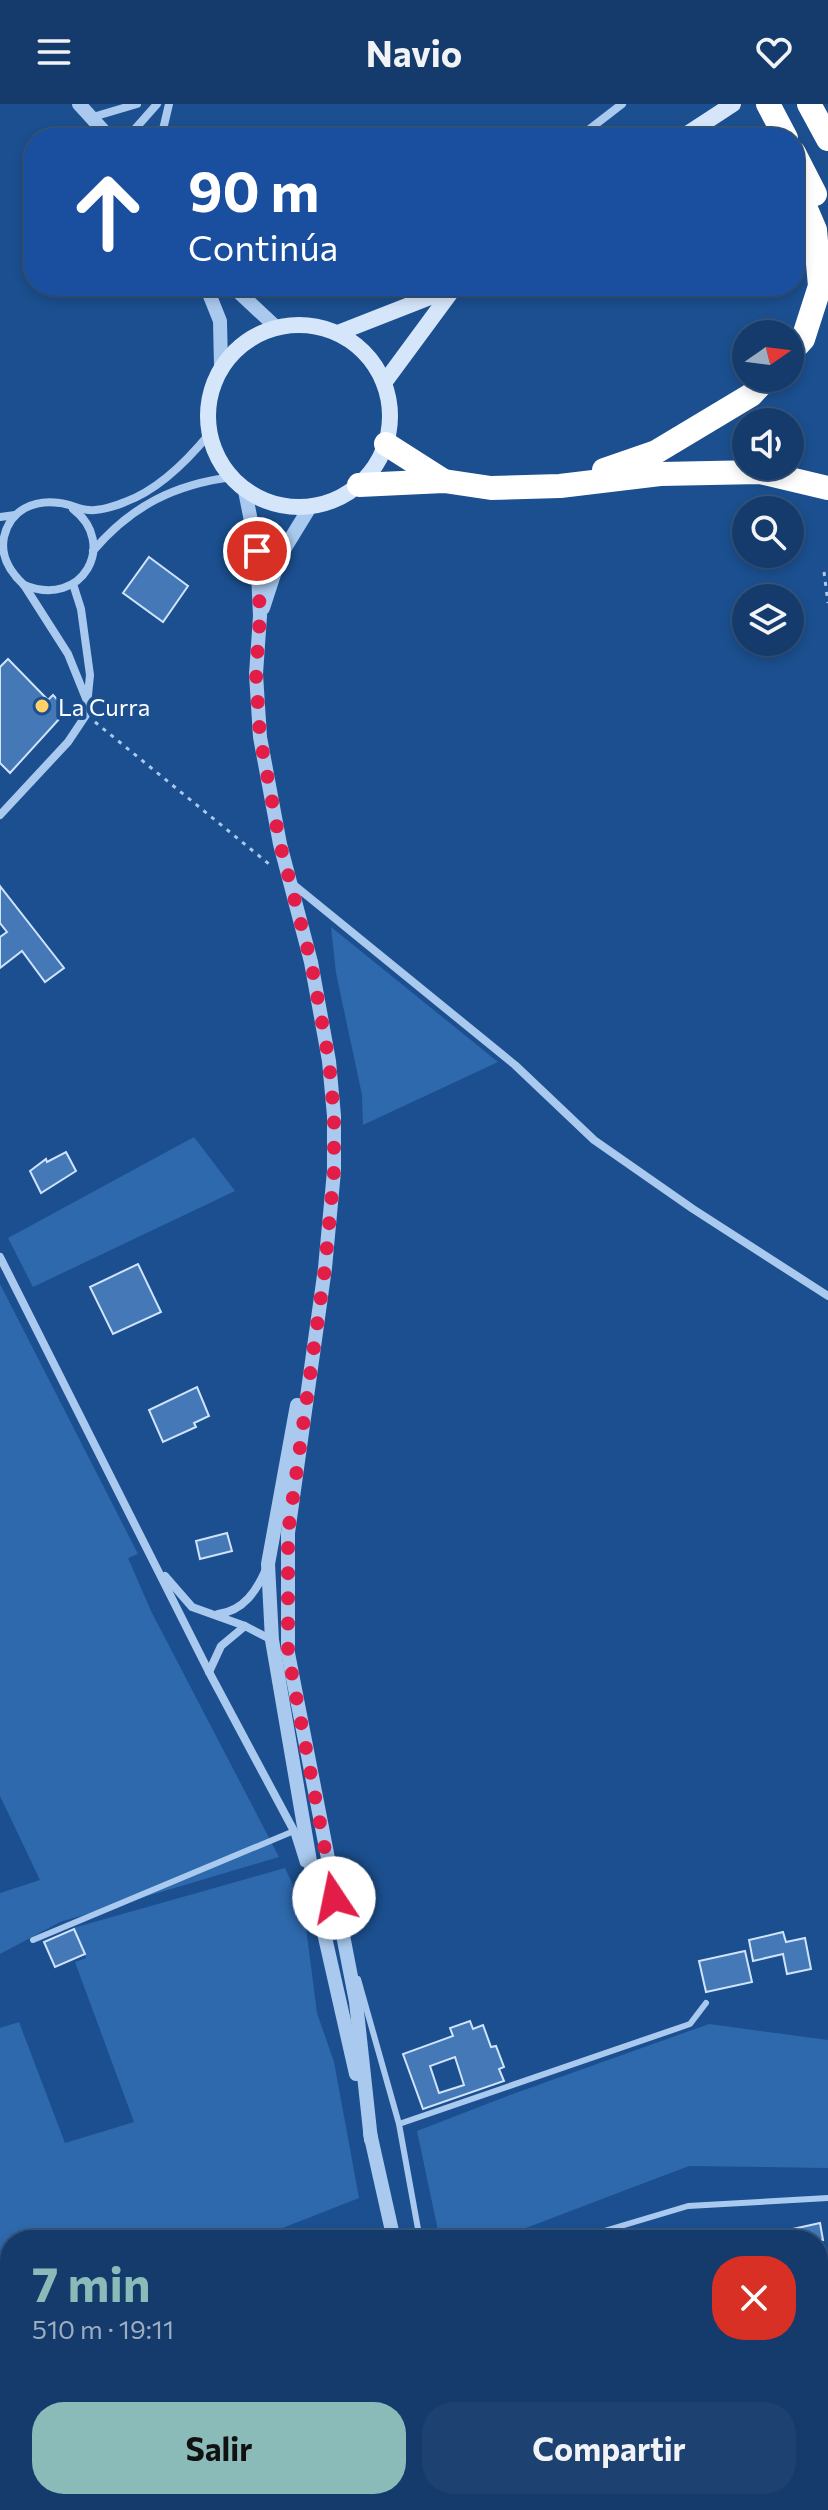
<!DOCTYPE html>
<html lang="es">
<head>
<meta charset="utf-8">
<style>
	:root { --surface:#143b6b; --page:#1d4271; --text:#f1f3f6; --muted:#9dadc1; --line:#33557e; --accent:#8bbbb9 }
	body { margin:0; font-family:Commissioner,sans-serif; background:var(--page); color:var(--text); height:100vh; display:flex; flex-direction:column; font-size:30px; white-space:nowrap }
	* { box-sizing:border-box; margin:0 }
	p { font-size:26px; color:var(--muted) }
	.icon { flex:none; width:44px; height:44px; fill:none; stroke:currentColor; stroke-width:2; stroke-linecap:round; stroke-linejoin:round }
	.map { position:relative; flex:1; overflow:hidden }
	.side { position:absolute; left:0px; top:2126px; width:828px; height:280px; display:flex; flex-direction:column; background:var(--surface); border-radius:32px 32px 0 0; box-shadow:0 4px 12px #0003,0 0 0 2px var(--line) }
	.side>* { flex:none }
	.hud { position:absolute; left:24px; top:24px; width:780px; height:168px; border-radius:32px; box-shadow:0 4px 12px #0003,0 0 0 2px var(--line); background:#1a4fa0; color:#fff; overflow:hidden }
	.needle { width:52px; rotate:76deg }
	.buttons { position:absolute; left:732px; top:216px; display:grid; gap:16px }
	.buttons a { display:grid; place-items:center; width:72px; height:72px; border-radius:50%; background:var(--surface); box-shadow:0 4px 12px #0003,0 0 0 2px var(--line); font-size:40px }
	.pin { position:absolute; display:grid; place-items:center; width:68px; height:68px; color:#fff; margin:-34px; border:4px solid #fff; border-radius:50%; box-shadow:0 2px 8px #0007 }
	.me { position:absolute; width:88px; margin:-44px; rotate:349deg; stroke-linejoin:round; filter:drop-shadow(0 0 6px #0008) }
	.turn { display:flex; align-items:center; gap:28px; height:168px; padding:0 32px; font-size:36px }
	.turn .icon { width:104px; height:104px; stroke-width:2.5 }
	.turn b { display:block; font-size:56px; line-height:68px }
	.round { display:grid; place-items:center; flex:none; width:84px; height:84px; border-radius:32px; background:var(--page) }
	.headline { display:flex; align-items:center; justify-content:space-between; height:136px; padding:0 32px }
	h1 { font-size:48px; font-weight:700; line-height:60px; color:var(--accent) }
	.primary-button { display:flex; gap:16px; margin-top:auto; padding:16px 32px }
	.primary-button a { flex:1; height:92px; border-radius:32px; background:var(--accent); color:#111; font-size:32px; font-weight:700; line-height:92px; text-align:center }
	.primary-button a+a { background:var(--page); color:var(--text) }
	header { display:flex; justify-content:space-between; align-items:center; height:104px; padding:0 32px; background:var(--surface); font-size:36px; font-weight:700 }
	.map>svg:first-child { display:block }
	.green { fill:#2e69ad }
	.building { fill:#4478b7; stroke:#cfe3fa; stroke-width:2; fill-rule:evenodd }
	.lines { fill:none; stroke-linecap:round; stroke-linejoin:round }
	.path { stroke:#a9c9ee; stroke-width:3; stroke-dasharray:4 6; stroke-linecap:butt }
	.service { stroke:#a9c9ee; stroke-width:6 }
	.minor { stroke:#a9c9ee; stroke-width:8 }
	.tertiary { stroke:#a9c9ee; stroke-width:14 }
	.secondary { stroke:#d6e6fa; stroke-width:16 }
	.motorway { stroke:#fff; stroke-width:24 }
	.route { stroke:#e11d48; stroke-width:14; stroke-dasharray:0 25.2 }
	.poi-dot { fill:#ffd166; stroke:#1b4f8f; stroke-width:3 }
	.labels { text-anchor:middle; dominant-baseline:central; stroke-width:8; stroke-linejoin:round; paint-order:stroke }
	.poi-label { font-size:24px; fill:#fff; stroke:#1b4f8f; text-anchor:start }
</style>
</head>
<body>
<header><svg class="icon" aria-label="menu" viewBox="0 0 24 24"><path d="M4 6h16M4 12h16M4 18h16"/></svg>Navio<svg class="icon" aria-label="heart" viewBox="0 0 24 24"><path d="M12 20l-8-8c-3-5 5-10 8-4 3-6 11-1 8 4z"/></svg></header>
<div class="map">
<svg width="828" height="2406" viewBox="0 0 828 2406">
	<rect width="100%" height="100%" fill="#1b4f8f"/>
	<g class="green">
		<path d="M331,823L498,958L363,1021L362,991L336,869Z"/>
		<path d="M194,1033L235,1087L33,1183L8,1134Z"/>
		<path d="M0,1180L138,1450L128,1454L151,1507L279,1753L60,1818L0,1850V1789L40,1776L0,1692Z"/>
		<path d="M285,1764L295,1785L305,1816L317,1909L334,1958L359,2094L252,2136H10V2396H433L435,2406H0V1924L19,1918L65,2039L134,2018L75,1858L86,1854L73,1824Z"/>
		<path d="M709,1920L828,1936V2064L689,2062L494,2136H440L417,2027L510,1991Z"/>
	</g>
	<g class="building">
		<path d="M149,453L188,482L163,518L123,489Z"/>
		<path d="M8,555L48,596L53,591L64,603L58,610L61,613L10,669L0,659V563Z"/>
		<path d="M0,782L64,864L45,878L22,847L0,864V833L7,828L0,819Z"/>
		<path d="M66,1048L76,1067L41,1089L30,1067L46,1055L47,1058Z"/>
		<path d="M138,1160L161,1208L113,1230L90,1183Z"/>
		<path d="M197,1283L209,1312L194,1319L196,1323L163,1338L149,1306Z"/>
		<path d="M227,1429L232,1447L200,1455L196,1437Z"/>
		<path d="M74,1825L85,1850L55,1863L44,1838Z"/>
		<path d="M783,1828L786,1838L805,1834L811,1865L787,1870L783,1850L753,1857L749,1836Z"/>
		<path d="M745,1847L752,1878L706,1888L699,1857Z"/>
		<path d="M470,1917L473,1925L483,1921L491,1943L496,1942L504,1963L499,1965L504,1977L423,2005L403,1950L453,1932L450,1924ZM455,1953L464,1981L439,1989L430,1962Z"/>
		<path d="M820,2119L823,2136H771L770,2130Z"/>
	</g>
	<g class="lines">
		<g class="path">
			<path d="M824,468L828,499"/>
			<path d="M95,618L269,760"/>
		</g>
		<g class="service">
			<path d="M33,1836L294,1727"/>
			<path d="M358,1875L399,2020L420,2136"/>
			<path d="M399,2020L690,1920L706,1899"/>
			<path d="M574,2136L688,2102L828,2094"/>
			<path d="M474,2396L476,2406"/>
			<path d="M532,2396L535,2406"/>
		</g>
		<g class="minor">
			<path d="M93,13L137,0"/>
			<path d="M127,34L157,0"/>
			<path d="M161,34L169,0"/>
			<path d="M578,34L622,0"/>
			<path d="M0,413L15,411"/>
			<path d="M93,447C131,402 175,380 233,373"/>
			<path d="M24,481C83,505 118,439 73,405"/>
			<path d="M87,597L68,550L24,481C10,468 0,452 4,433C10,406 34,395 60,399C70,400 80,406 89,406C99,407 116,402 125,398C158,386 188,356 210,329"/>
			<path d="M0,711L68,638L86,611L90,571L81,505L73,480"/>
			<path d="M294,781L515,961L594,1036L693,1105L828,1192"/>
			<path d="M0,1153L209,1568L294,1727L304,1759"/>
			<path d="M165,1472L192,1503L245,1522L274,1537"/>
			<path d="M218,1510C244,1507 257,1486 266,1465"/>
			<path d="M209,1568L221,1542L245,1522"/>
		</g>
		<g class="tertiary">
			<path d="M79,0L110,34"/>
			<path d="M206,182L220,217L221,262"/>
			<path d="M232,182L276,223"/>
			<path d="M245,387L257,447L260,512L256,570L260,633L280,740L311,858L329,957L334,1012V1067L325,1164L288,1429V1549L356,1898L371,2036"/>
			<path d="M263,504L280,452L310,403"/>
			<path d="M297,1301L268,1460L272,1536L317,1798L356,1970"/>
			<path d="M370,2029L394,2136"/>
			<path d="M451,2396L454,2406"/>
		</g>
		<g class="secondary">
			<path d="M681,34L733,0"/>
			<circle cx="299" cy="312" r="91"/>
			<path d="M338,229L458,182"/>
			<path d="M384,279L454,184"/>
		</g>
		<g class="motorway">
			<path d="M768,0L786,34"/>
			<path d="M809,0L828,35"/>
			<path d="M794,49L815,90"/>
			<path d="M790,249L803,235L820,182L815,126L794,77"/>
			<path d="M386,340L444,377"/>
			<path d="M604,366L656,348L751,291L767,274"/>
			<path d="M359,381L444,377L491,384L560,382L660,370L760,368L828,384"/>
		</g>
	</g>
	<g class="lines">
		<path class="route" d="M257,447L260,512L256,570L260,633L280,740L311,858L329,957L334,1012V1067L325,1164L288,1429V1549L334,1794"/>
	</g>
	<circle class="poi-dot" cx="42" cy="602" r="8"/>
	<g class="labels">
		<g class="poi-label">
			<text x="58" y="602">La Curra</text>
		</g>
	</g>
</svg>
<div class="buttons">
<a><svg class="needle" viewBox="-14 -14 28 28"><path d="M0-13l5 13h-10z" fill="#e53935"/><path d="M0 13l5-13h-10z" fill="#9dadc1"/></svg></a>
<a><svg class="icon" aria-label="sound" viewBox="0 0 24 24"><path d="M4 9h4l5-4v14l-5-4H4zM17 9q2 3 0 6"/></svg></a>
<a><svg class="icon" aria-label="search" viewBox="0 0 24 24"><circle cx="10" cy="10" r="6"/><path d="M15 15l6 6"/></svg></a>
<a><svg class="icon" aria-label="layers" viewBox="0 0 24 24"><path d="M12 4l9 5-9 5-9-5zM3 14l9 5 9-5"/></svg></a>
</div>
<div class="pin" style="left:257px;top:447px;background:#d93025"><svg class="icon" aria-label="arrive" viewBox="0 0 24 24"><path d="M6 21V4h12l-3 4 3 4H6"/></svg></div>
<svg class="me" style="left:334px;top:1794px" viewBox="-20 -20 40 40"><circle r="19" fill="#fff"/><path d="M0-13L10 11 0 6-10 11z" fill="#e11d48"/></svg>
<div class="hud">
<div class="turn"><svg class="icon" aria-label="ahead" viewBox="0 0 24 24"><path d="M12 20V5M6 11l6-6 6 6"/></svg><div><b>90 m</b>Continúa</div></div>
</div>
<section class="side">
<div class="headline"><div><h1>7 min</h1><p>510 m · 19:11</p></div><a class="round" style="background:#d93025;color:#fff"><svg class="icon" aria-label="close" viewBox="0 0 24 24"><path d="M6 6l12 12M18 6L6 18"/></svg></a></div>
<div class="primary-button"><a>Salir</a><a>Compartir</a></div>
</section>
</div>
</body>
</html>
